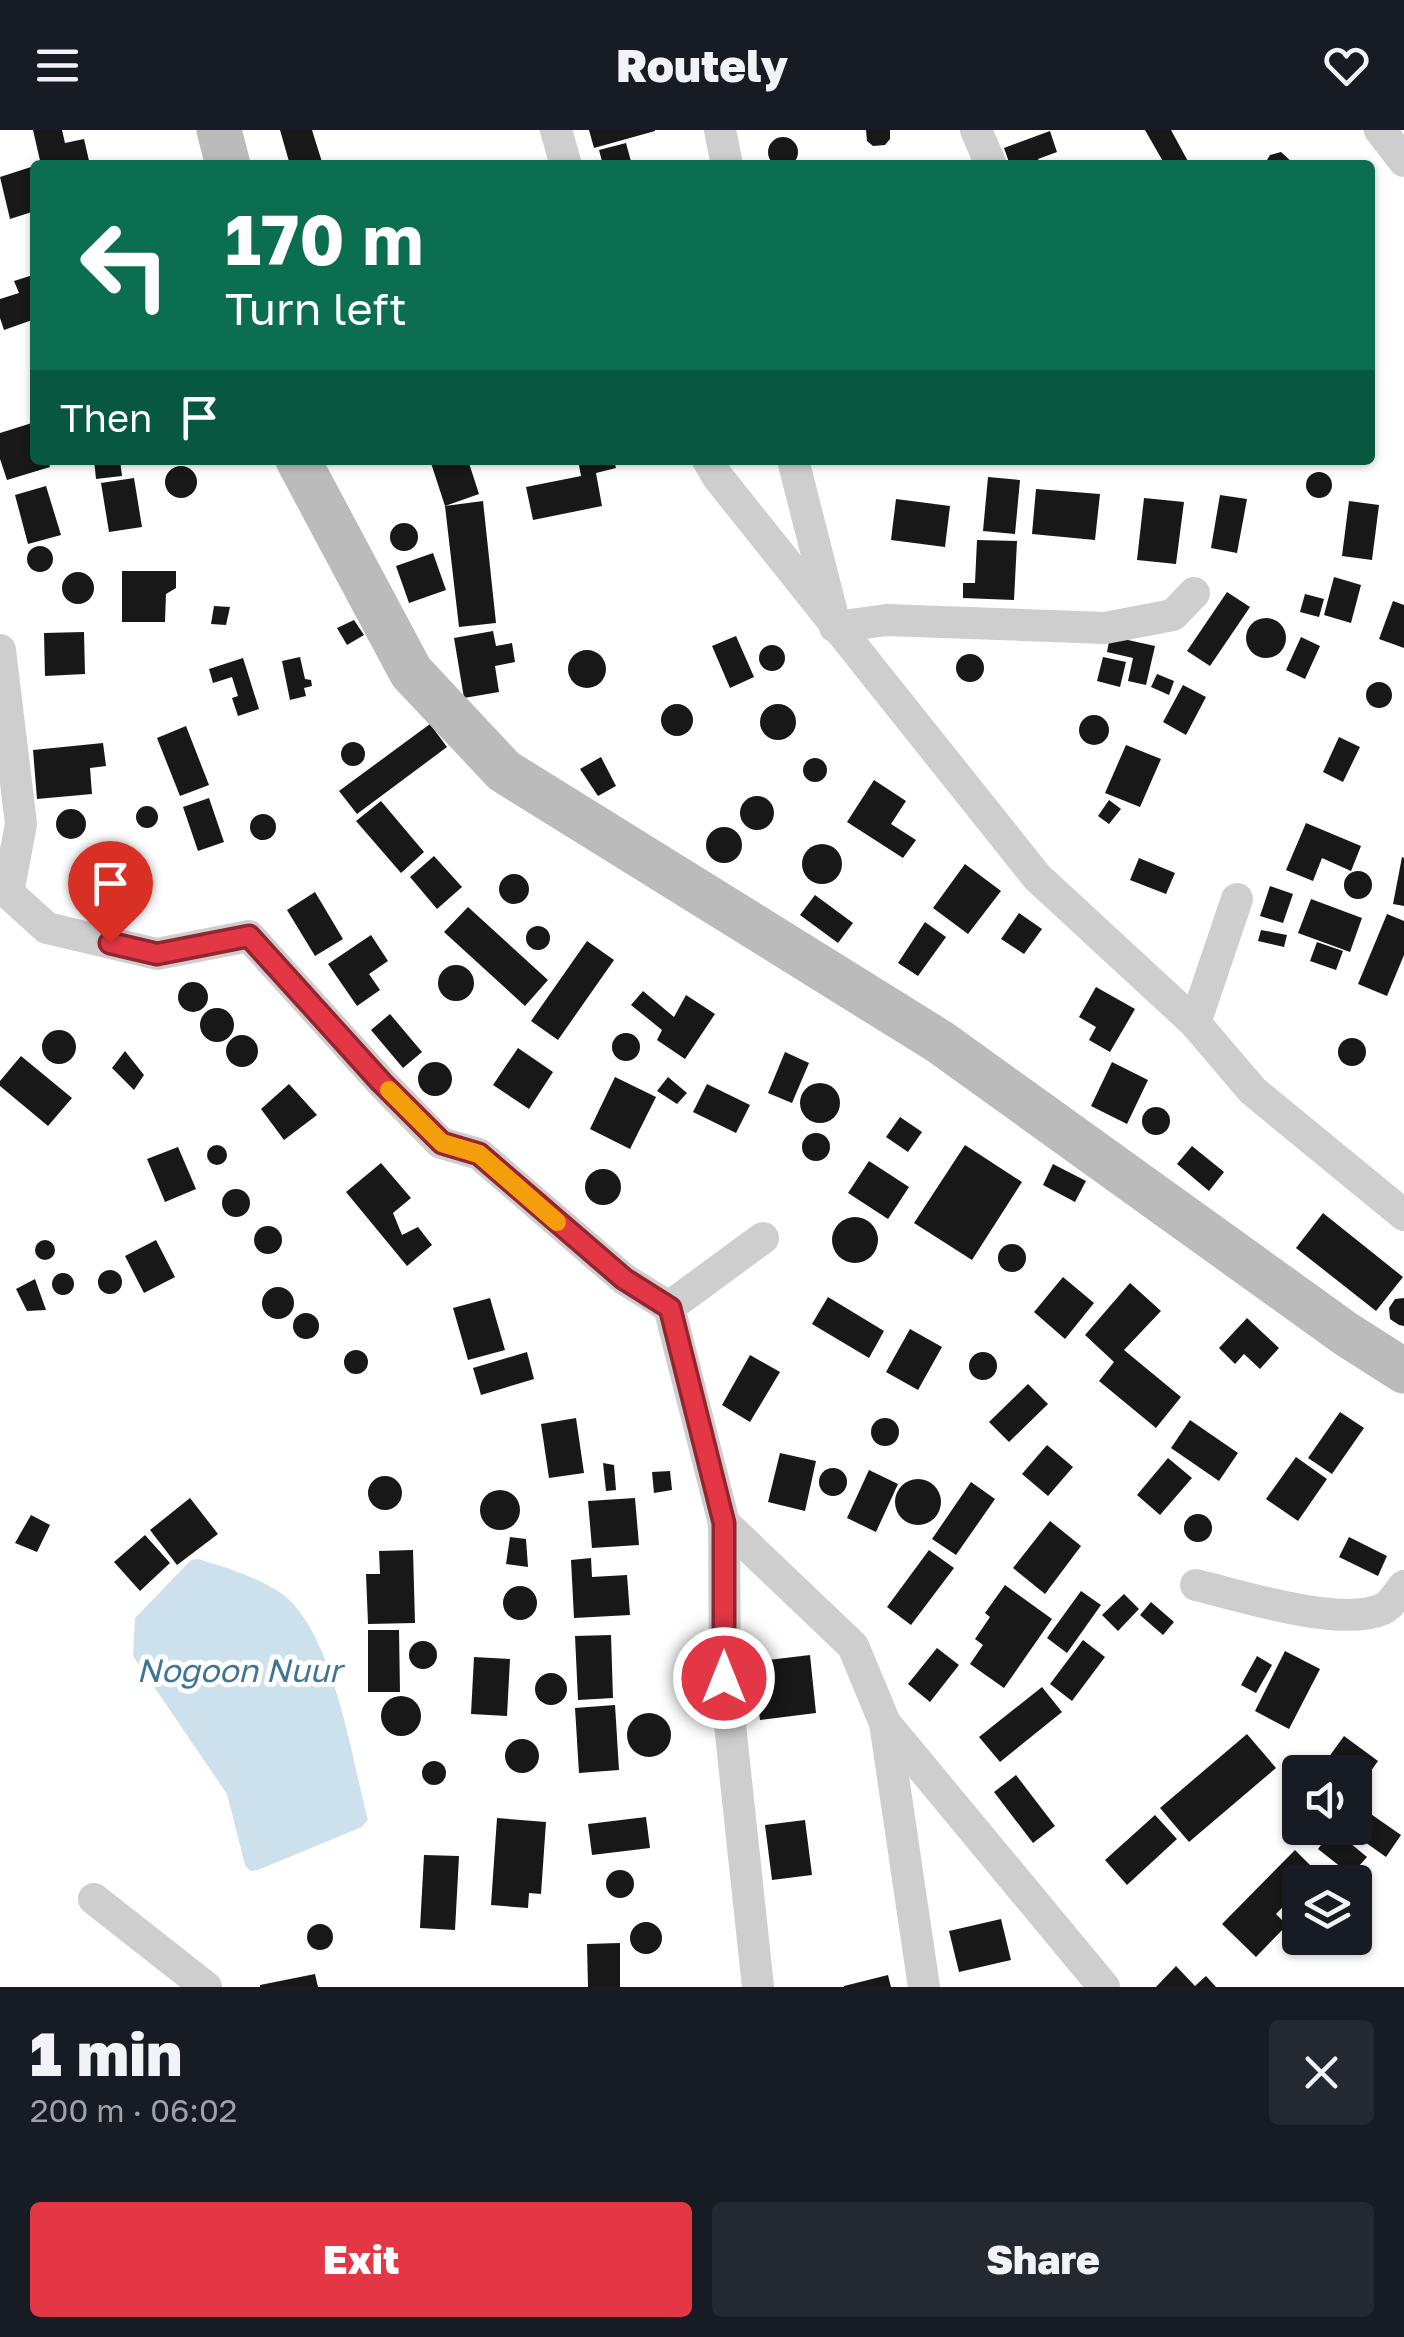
<!DOCTYPE html>
<html lang="en">
<head>
<meta charset="utf-8">
<style>
	:root { --surface:#171b24; --page:#242831; --text:#f1f3f6; --muted:#9ea1a6; --accent:#e43746 }
	body { margin:0; font-family:"Golos Text",sans-serif; background:var(--page); color:var(--text); height:100vh; display:flex; flex-direction:column; font-size:38px; white-space:nowrap }
	* { box-sizing:border-box; margin:0 }
	p { font-size:32px; color:var(--muted) }
	.icon { flex:none; width:55px; height:55px; fill:none; stroke:currentColor; stroke-width:2; stroke-linecap:round; stroke-linejoin:round }
	.map { position:relative; height:1857px; overflow:hidden }
	.panel { display:flex; flex-direction:column; background:var(--surface); flex:1 }
	.panel>* { flex:none }
	.hud { position:absolute; left:30px; top:30px; width:1345px; height:305px; border-radius:10px; box-shadow:0 2px 8px #0004; background:#0b6e4f; color:#fff; overflow:hidden }
	.buttons { position:absolute; left:1282px; top:1625px; display:grid; gap:20px }
	.buttons a { display:grid; place-items:center; width:90px; height:90px; border-radius:10px; background:var(--surface); box-shadow:0 2px 8px #0004; font-size:50px }
	.pin { position:absolute; display:grid; place-items:center; width:85px; height:85px; color:#fff; margin:-102px -42px; border-radius:50% 50% 50% 0; rotate:-45deg; box-shadow:0 0 10px #0007 }
	.pin .icon { rotate:45deg }
	.me { position:absolute; width:110px; margin:-55px; rotate:0deg; stroke-linejoin:round; filter:drop-shadow(0 0 8px #0008) }
	.turn { display:flex; align-items:center; gap:35px; height:210px; padding:0 30px; font-size:45px }
	.turn .icon { width:130px; height:130px; stroke-width:2.5 }
	.turn b { display:block; font-size:70px; line-height:85px }
	.then { display:flex; align-items:center; height:95px; padding:0 30px; background:#0003; gap:20px; font-size:38px }
	.round { display:grid; place-items:center; flex:none; width:105px; height:105px; border-radius:10px; background:var(--page) }
	.headline { display:flex; align-items:center; justify-content:space-between; height:170px; padding:0 30px }
	h1 { font-size:60px; font-weight:800; line-height:75px }
	.primary-button { display:flex; gap:20px; margin-top:auto; padding:20px 30px }
	.primary-button a { flex:1; height:115px; border-radius:10px; background:var(--accent); color:#fff; font-size:40px; font-weight:800; line-height:115px; text-align:center }
	.primary-button a+a { background:var(--page); color:var(--text) }
	header { display:flex; justify-content:space-between; align-items:center; height:130px; padding:0 30px; background:var(--surface); font-size:45px; font-weight:800 }
	.map>svg:first-child { display:block }
	.water { fill:#cde1ed }
	.building { fill:#181818 }
	.lines { fill:none; stroke-linecap:round; stroke-linejoin:round }
	.street { stroke:#cecece; stroke-width:32 }
	.secondary { stroke:#bbb; stroke-width:45 }
	.route-casing { stroke:#94242e; stroke-width:25 }
	.route { stroke:#e43746; stroke-width:18 }
	.slow { stroke:#f59e0b; stroke-width:18 }
	.labels { text-anchor:middle; dominant-baseline:central; stroke-width:10; stroke-linejoin:round; paint-order:stroke }
	.water-label { font-size:32px; font-style:italic; fill:#3f7494; stroke:#fff }
</style>
</head>
<body>
<header><svg class="icon" aria-label="menu" viewBox="0 0 24 24"><path d="M4 6h16M4 12h16M4 18h16"/></svg>Routely<svg class="icon" aria-label="heart" viewBox="0 0 24 24"><path d="M12 20l-8-8c-3-5 5-10 8-4 3-6 11-1 8 4z"/></svg></header>
<div class="map">
<svg width="1404" height="1857" viewBox="0 0 1404 1857">
	<rect width="100%" height="100%" fill="#fff"/>
	<path class="water" d="M198,1429C225,1437 254,1446 278,1461C333,1496 352,1630 368,1690L362,1697L258,1740L250,1741L245,1735L227,1664L133,1526L135,1488L191,1430Z"/>
	<g class="building">
		<path d="M33,0H62L65,13L84,9L90,35H41Z"/>
		<path d="M280,0H312L322,32L290,35Z"/>
		<path d="M589,0H655V1L594,18Z"/>
		<path d="M866,0H890V9L885,15L873,16L867,11Z"/>
		<path d="M1145,0H1171L1190,35H1165Z"/>
		<path d="M1050,1L1057,22L1038,29L1041,35H1010L1004,18Z"/>
		<circle cx="783" cy="22" r="15"/>
		<path d="M626,13L632,35H603L599,20Z"/>
		<path d="M1281,22L1295,35H1264L1270,25Z"/>
		<path d="M31,37L35,50V81L10,89L0,47Z"/>
		<path d="M33,145L35,189L4,200L0,188V169L19,163L14,151Z"/>
		<path d="M35,292V330H48L50,337L7,350L0,329V303Z"/>
		<path d="M94,330H120L122,346L96,349Z"/>
		<path d="M430,330H468L479,364L445,376L483,371L496,493L459,497L445,376Z"/>
		<path d="M578,330H614L616,338L596,343L602,376L533,390L526,357L581,346Z"/>
		<circle cx="181" cy="352" r="16"/>
		<circle cx="1319" cy="355" r="13"/>
		<path d="M988,347L1020,350L1015,404L983,401Z"/>
		<path d="M134,348L142,397L109,402L101,353Z"/>
		<path d="M46,356L61,405L28,414L15,365Z"/>
		<path d="M1036,359L1100,364L1095,410L1032,404Z"/>
		<path d="M1220,365L1247,369L1237,423L1211,418Z"/>
		<path d="M1144,368L1184,372L1176,434L1137,430Z"/>
		<path d="M896,369L950,376L945,417L891,410Z"/>
		<path d="M1349,371L1379,375L1372,430L1342,426Z"/>
		<circle cx="404" cy="407" r="14"/>
		<path d="M977,410L1017,411L1014,470L963,468V453H975Z"/>
		<circle cx="40" cy="429" r="13"/>
		<path d="M433,423L446,460L409,473L396,436Z"/>
		<path d="M122,441H176V458L166,464L165,492H122Z"/>
		<circle cx="78" cy="458" r="16"/>
		<path d="M1334,447L1361,455L1351,493L1324,485Z"/>
		<path d="M1227,462L1250,477L1210,536L1187,521Z"/>
		<path d="M1305,464L1324,469L1319,487L1300,482Z"/>
		<path d="M1393,471L1404,475V518L1379,509Z"/>
		<path d="M214,476L230,477L226,495L211,494Z"/>
		<circle cx="1266" cy="508" r="20"/>
		<path d="M354,490L364,505L347,515L337,498Z"/>
		<path d="M493,501L496,516L512,513L515,532L495,536L499,562L464,568L454,508Z"/>
		<path d="M84,502L85,544L45,546L44,503Z"/>
		<path d="M736,506L754,547L730,558L712,516Z"/>
		<path d="M1110,506L1155,516L1146,555L1128,551L1133,528L1107,522Z"/>
		<path d="M1301,507L1320,516L1305,549L1286,540Z"/>
		<circle cx="772" cy="528" r="13"/>
		<circle cx="587" cy="539" r="19"/>
		<circle cx="970" cy="538" r="14"/>
		<path d="M300,527L305,549L311,550L312,556L304,558L306,566L290,570L282,531Z"/>
		<path d="M1103,527L1126,532L1120,557L1097,551Z"/>
		<path d="M243,528L259,579L238,586L232,568L238,566L232,547L213,553L209,539Z"/>
		<path d="M1157,544L1174,551L1169,565L1151,557Z"/>
		<circle cx="1379" cy="565" r="13"/>
		<path d="M1183,555L1206,567L1186,605L1163,592Z"/>
		<circle cx="778" cy="592" r="18"/>
		<circle cx="677" cy="590" r="16"/>
		<circle cx="1094" cy="600" r="15"/>
		<path d="M430,594L447,617L357,684L339,661Z"/>
		<path d="M186,596L209,655L180,666L157,608Z"/>
		<path d="M1339,607L1360,617L1343,652L1323,642Z"/>
		<circle cx="353" cy="624" r="12"/>
		<path d="M103,613L106,636L90,638L92,664L37,669L33,620Z"/>
		<path d="M1126,615L1161,629L1140,677L1105,663Z"/>
		<path d="M601,627L616,656L598,666L580,639Z"/>
		<circle cx="815" cy="640" r="12"/>
		<path d="M874,650L906,671L891,694L916,710L903,728L847,692Z"/>
		<circle cx="757" cy="683" r="17"/>
		<path d="M209,668L224,712L198,721L183,677Z"/>
		<path d="M1109,670L1121,679L1109,694L1098,686Z"/>
		<path d="M381,671L424,722L401,743L356,691Z"/>
		<circle cx="147" cy="687" r="11"/>
		<circle cx="71" cy="694" r="15"/>
		<circle cx="263" cy="697" r="13"/>
		<path d="M1306,693L1361,716L1351,741L1322,728L1313,751L1286,740Z"/>
		<circle cx="724" cy="715" r="18"/>
		<circle cx="822" cy="734" r="20"/>
		<path d="M434,726L462,757L437,779L410,747Z"/>
		<path d="M1402,727L1404,728V776L1393,774Z"/>
		<path d="M1139,728L1175,743L1166,764L1130,750Z"/>
		<path d="M965,734L1001,761L968,804L933,778Z"/>
		<circle cx="102" cy="751" r="15"/>
		<circle cx="1358" cy="755" r="14"/>
		<circle cx="514" cy="759" r="15"/>
		<path d="M1270,756L1293,764L1283,793L1260,786Z"/>
		<path d="M315,762L343,809L315,826L287,780Z"/>
		<path d="M815,765L853,793L838,813L800,785Z"/>
		<path d="M1311,769L1362,788L1350,822L1298,803Z"/>
		<path d="M468,777L548,850L525,876L444,802Z"/>
		<path d="M1019,783L1042,799L1024,824L1001,809Z"/>
		<path d="M1387,784L1404,791V825L1387,866L1358,854Z"/>
		<path d="M925,792L946,807L918,846L898,833Z"/>
		<circle cx="538" cy="808" r="12"/>
		<path d="M1261,800L1287,805L1284,817L1258,811Z"/>
		<path d="M371,805L388,831L369,844L380,860L357,876L328,834Z"/>
		<path d="M587,811L614,830L558,910L531,891Z"/>
		<path d="M1317,812L1343,821L1336,840L1310,831Z"/>
		<circle cx="456" cy="853" r="18"/>
		<circle cx="193" cy="867" r="15"/>
		<path d="M1096,857L1135,879L1110,922L1089,910L1096,897L1079,887Z"/>
		<path d="M643,861L674,887L686,865L715,884L685,929L657,910L662,900L631,875Z"/>
		<circle cx="217" cy="895" r="17"/>
		<path d="M390,884L422,922L403,938L371,900Z"/>
		<circle cx="59" cy="917" r="17"/>
		<circle cx="626" cy="917" r="14"/>
		<circle cx="242" cy="921" r="16"/>
		<circle cx="1352" cy="922" r="14"/>
		<path d="M518,918L553,942L529,979L493,955Z"/>
		<path d="M125,921L144,945L134,960L112,938Z"/>
		<path d="M785,922L809,933L792,973L768,963Z"/>
		<path d="M21,926L72,968L48,996L0,956V951Z"/>
		<circle cx="435" cy="949" r="17"/>
		<path d="M1112,932L1148,950L1127,994L1091,976Z"/>
		<path d="M615,947L656,967L630,1019L590,999Z"/>
		<path d="M668,947L687,963L677,974L657,961Z"/>
		<circle cx="820" cy="973" r="20"/>
		<path d="M289,954L317,985L284,1010L261,979Z"/>
		<path d="M707,954L750,975L736,1003L693,982Z"/>
		<circle cx="1156" cy="991" r="14"/>
		<path d="M900,987L922,1002L908,1022L886,1007Z"/>
		<circle cx="816" cy="1017" r="14"/>
		<path d="M965,1015L1022,1052L972,1130L914,1093Z"/>
		<circle cx="217" cy="1025" r="10"/>
		<path d="M1192,1016L1224,1042L1209,1061L1177,1034Z"/>
		<path d="M178,1017L196,1059L165,1072L147,1029Z"/>
		<path d="M869,1031L909,1057L888,1089L848,1063Z"/>
		<path d="M381,1033L411,1068L393,1083L402,1105L418,1097L432,1115L407,1136L346,1062Z"/>
		<path d="M1053,1034L1086,1051L1075,1072L1043,1055Z"/>
		<circle cx="603" cy="1057" r="18"/>
		<circle cx="236" cy="1073" r="14"/>
		<path d="M1323,1083L1403,1147L1376,1181L1296,1118Z"/>
		<circle cx="855" cy="1110" r="23"/>
		<circle cx="268" cy="1110" r="14"/>
		<path d="M156,1110L175,1147L144,1163L125,1126Z"/>
		<circle cx="45" cy="1120" r="10"/>
		<circle cx="1012" cy="1128" r="14"/>
		<circle cx="110" cy="1152" r="12"/>
		<circle cx="63" cy="1154" r="11"/>
		<path d="M1063,1147L1094,1173L1065,1209L1034,1182Z"/>
		<path d="M35,1149L46,1180L27,1181L16,1159Z"/>
		<path d="M1130,1153L1161,1181L1124,1220L1181,1267L1156,1298L1099,1251L1114,1232L1085,1205Z"/>
		<circle cx="278" cy="1173" r="16"/>
		<path d="M828,1167L884,1201L869,1228L812,1194Z"/>
		<path d="M490,1168L505,1220L468,1230L453,1178Z"/>
		<path d="M1404,1168V1196L1399,1195L1390,1189L1389,1178L1395,1169Z"/>
		<circle cx="306" cy="1196" r="13"/>
		<path d="M1247,1188L1279,1218L1260,1239L1244,1224L1235,1234L1219,1218Z"/>
		<path d="M910,1199L942,1217L918,1260L886,1242Z"/>
		<circle cx="356" cy="1232" r="12"/>
		<path d="M527,1222L534,1249L481,1265L473,1238Z"/>
		<circle cx="983" cy="1236" r="14"/>
		<path d="M750,1225L780,1242L750,1292L722,1275Z"/>
		<path d="M1028,1254L1048,1274L1009,1312L989,1292Z"/>
		<path d="M1340,1282L1364,1298L1332,1344L1308,1328Z"/>
		<path d="M576,1288L584,1343L549,1348L541,1294Z"/>
		<circle cx="885" cy="1302" r="14"/>
		<path d="M1190,1290L1238,1323L1219,1351L1171,1318Z"/>
		<path d="M1047,1315L1073,1337L1048,1366L1022,1344Z"/>
		<path d="M780,1323L816,1331L805,1381L768,1372Z"/>
		<path d="M1296,1327L1327,1349L1298,1391L1266,1369Z"/>
		<path d="M1168,1328L1192,1348L1160,1385L1137,1365Z"/>
		<path d="M603,1333L614,1335L616,1360L606,1361Z"/>
		<circle cx="833" cy="1352" r="14"/>
		<path d="M869,1340L898,1354L876,1402L847,1388Z"/>
		<path d="M670,1341L672,1360L654,1363L652,1342Z"/>
		<circle cx="385" cy="1363" r="17"/>
		<circle cx="918" cy="1372" r="23"/>
		<path d="M971,1352L995,1369L956,1425L932,1409Z"/>
		<circle cx="500" cy="1380" r="20"/>
		<path d="M190,1368L218,1404L177,1435L150,1400Z"/>
		<path d="M635,1368L639,1415L592,1418L588,1371Z"/>
		<circle cx="1198" cy="1398" r="14"/>
		<path d="M31,1385L50,1395L37,1422L15,1413Z"/>
		<path d="M1050,1391L1081,1416L1045,1464L1013,1438Z"/>
		<path d="M145,1405L170,1433L140,1461L114,1432Z"/>
		<path d="M510,1407L526,1409L528,1437L506,1434Z"/>
		<path d="M1349,1407L1387,1426L1378,1446L1339,1427Z"/>
		<path d="M413,1420L415,1493L368,1494L366,1444H380L379,1421Z"/>
		<path d="M929,1420L954,1438L911,1495L887,1477Z"/>
		<path d="M591,1428L592,1447L627,1445L630,1485L574,1488L571,1430Z"/>
		<path d="M1005,1455L1052,1489L1004,1558L970,1534L983,1515L975,1509L990,1487L985,1483Z"/>
		<circle cx="520" cy="1473" r="17"/>
		<path d="M1081,1461L1101,1475L1067,1523L1047,1508Z"/>
		<path d="M1124,1464L1139,1479L1118,1501L1102,1485Z"/>
		<path d="M1151,1472L1174,1492L1163,1505L1140,1485Z"/>
		<path d="M368,1500H399L400,1562H368Z"/>
		<path d="M611,1505L613,1568L578,1570L575,1506Z"/>
		<path d="M1083,1510L1105,1527L1072,1571L1050,1554Z"/>
		<circle cx="423" cy="1525" r="14"/>
		<path d="M937,1518L959,1535L930,1572L908,1554Z"/>
		<path d="M1285,1521L1320,1539L1289,1599L1255,1581Z"/>
		<path d="M810,1525L816,1583L760,1590L752,1532Z"/>
		<path d="M1257,1526L1272,1535L1256,1563L1241,1555Z"/>
		<path d="M474,1527L510,1529L507,1586L471,1584Z"/>
		<circle cx="551" cy="1559" r="16"/>
		<path d="M1042,1557L1062,1582L1000,1632L979,1607Z"/>
		<circle cx="401" cy="1586" r="20"/>
		<path d="M615,1575L619,1640L579,1643L575,1578Z"/>
		<circle cx="649" cy="1605" r="22"/>
		<path d="M1247,1604L1276,1638L1189,1712L1160,1678Z"/>
		<path d="M1344,1606L1378,1631L1355,1663V1642H1318Z"/>
		<circle cx="522" cy="1626" r="17"/>
		<circle cx="434" cy="1643" r="12"/>
		<path d="M1016,1645L1055,1696L1033,1713L994,1662Z"/>
		<path d="M1355,1673L1401,1705L1386,1727L1345,1698H1355Z"/>
		<path d="M1155,1685L1177,1709L1127,1755L1105,1730Z"/>
		<path d="M646,1687L650,1718L592,1725L588,1694Z"/>
		<path d="M497,1688L546,1692L541,1764L529,1763L528,1778L491,1775Z"/>
		<path d="M805,1690L812,1745L772,1750L765,1695Z"/>
		<path d="M1333,1699L1367,1727L1351,1745L1318,1719Z"/>
		<path d="M1295,1720L1317,1742L1307,1752H1300V1759L1276,1784L1287,1795L1256,1827L1222,1794Z"/>
		<path d="M424,1725L459,1726L455,1800L420,1798Z"/>
		<circle cx="620" cy="1754" r="14"/>
		<path d="M1001,1789L1011,1830L959,1842L949,1801Z"/>
		<circle cx="646" cy="1808" r="16"/>
		<circle cx="320" cy="1807" r="13"/>
		<path d="M620,1813V1857H588L587,1814Z"/>
		<path d="M1176,1836L1195,1856L1206,1846L1216,1857H1156Z"/>
		<path d="M315,1844L318,1857H260V1855Z"/>
		<path d="M888,1845L891,1857H844V1856Z"/>
	</g>
	<g class="lines">
		<g class="street">
			<path d="M556,0L566,35"/>
			<path d="M720,0L727,35"/>
			<path d="M976,0L991,35"/>
			<path d="M1380,0L1404,31"/>
			<path d="M708,330L717,346L1037,747L1195,893L1253,961L1404,1085"/>
			<path d="M793,330L832,483"/>
			<path d="M835,497L887,490L1105,498L1173,485L1194,463"/>
			<path d="M0,520L21,694L8,763"/>
			<path d="M0,761L8,763L47,798L157,824L249,806L381,952L441,1013L479,1024L624,1149L669,1177L724,1393L725,1548L758,1857"/>
			<path d="M1195,893L1237,769"/>
			<path d="M669,1177L763,1108"/>
			<path d="M724,1393L853,1516L885,1593L924,1857"/>
			<path d="M1196,1455C1242,1466 1340,1498 1383,1479C1391,1475 1398,1463 1404,1456"/>
			<path d="M885,1593L1104,1857"/>
			<path d="M94,1769L206,1857"/>
		</g>
		<g class="secondary">
			<path d="M219,0L228,35"/>
			<path d="M298,330L411,542L504,641L940,912L1346,1204L1404,1241"/>
		</g>
	</g>
	<g class="lines">
		<g class="route-casing">
			<path id="route" d="M110,813L157,824L249,806L381,952L442,1013L479,1024L624,1149L670,1178L724,1393V1548"/>
		</g>
		<use href="#route" class="route"/>
		<path class="slow" d="M389,960L442,1013L479,1024L557,1092"/>
	</g>
	<g class="labels">
		<g class="water-label">
			<text x="239" y="1540">Nogoon Nuur</text>
		</g>
	</g>
</svg>
<div class="buttons">
<a><svg class="icon" aria-label="sound" viewBox="0 0 24 24"><path d="M4 9h4l5-4v14l-5-4H4zM17 9q2 3 0 6"/></svg></a>
<a><svg class="icon" aria-label="layers" viewBox="0 0 24 24"><path d="M12 4l9 5-9 5-9-5zM3 14l9 5 9-5"/></svg></a>
</div>
<div class="pin" style="left:110px;top:813px;background:#d93025"><svg class="icon" aria-label="arrive" viewBox="0 0 24 24"><path d="M6 21V4h12l-3 4 3 4H6"/></svg></div>
<svg class="me" style="left:724px;top:1548px" viewBox="-20 -20 40 40"><circle r="17" fill="#e43746" stroke="#fff" stroke-width="3"/><path d="M0-11L8 9 0 5-8 9z" fill="#fff"/></svg>
<div class="hud">
<div class="turn"><svg class="icon" aria-label="left" viewBox="0 0 24 24"><path d="M17 20v-9H6M10 6l-5 5 5 5"/></svg><div><b>170 m</b>Turn left</div></div>
<div class="then">Then<svg class="icon" aria-label="arrive" viewBox="0 0 24 24"><path d="M6 21V4h12l-3 4 3 4H6"/></svg></div>
</div>
</div>
<section class="panel">
<div class="headline"><div><h1>1 min</h1><p>200 m · 06:02</p></div><a class="round"><svg class="icon" aria-label="close" viewBox="0 0 24 24"><path d="M6 6l12 12M18 6L6 18"/></svg></a></div>
<div class="primary-button"><a>Exit</a><a>Share</a></div>
</section>
</body>
</html>
